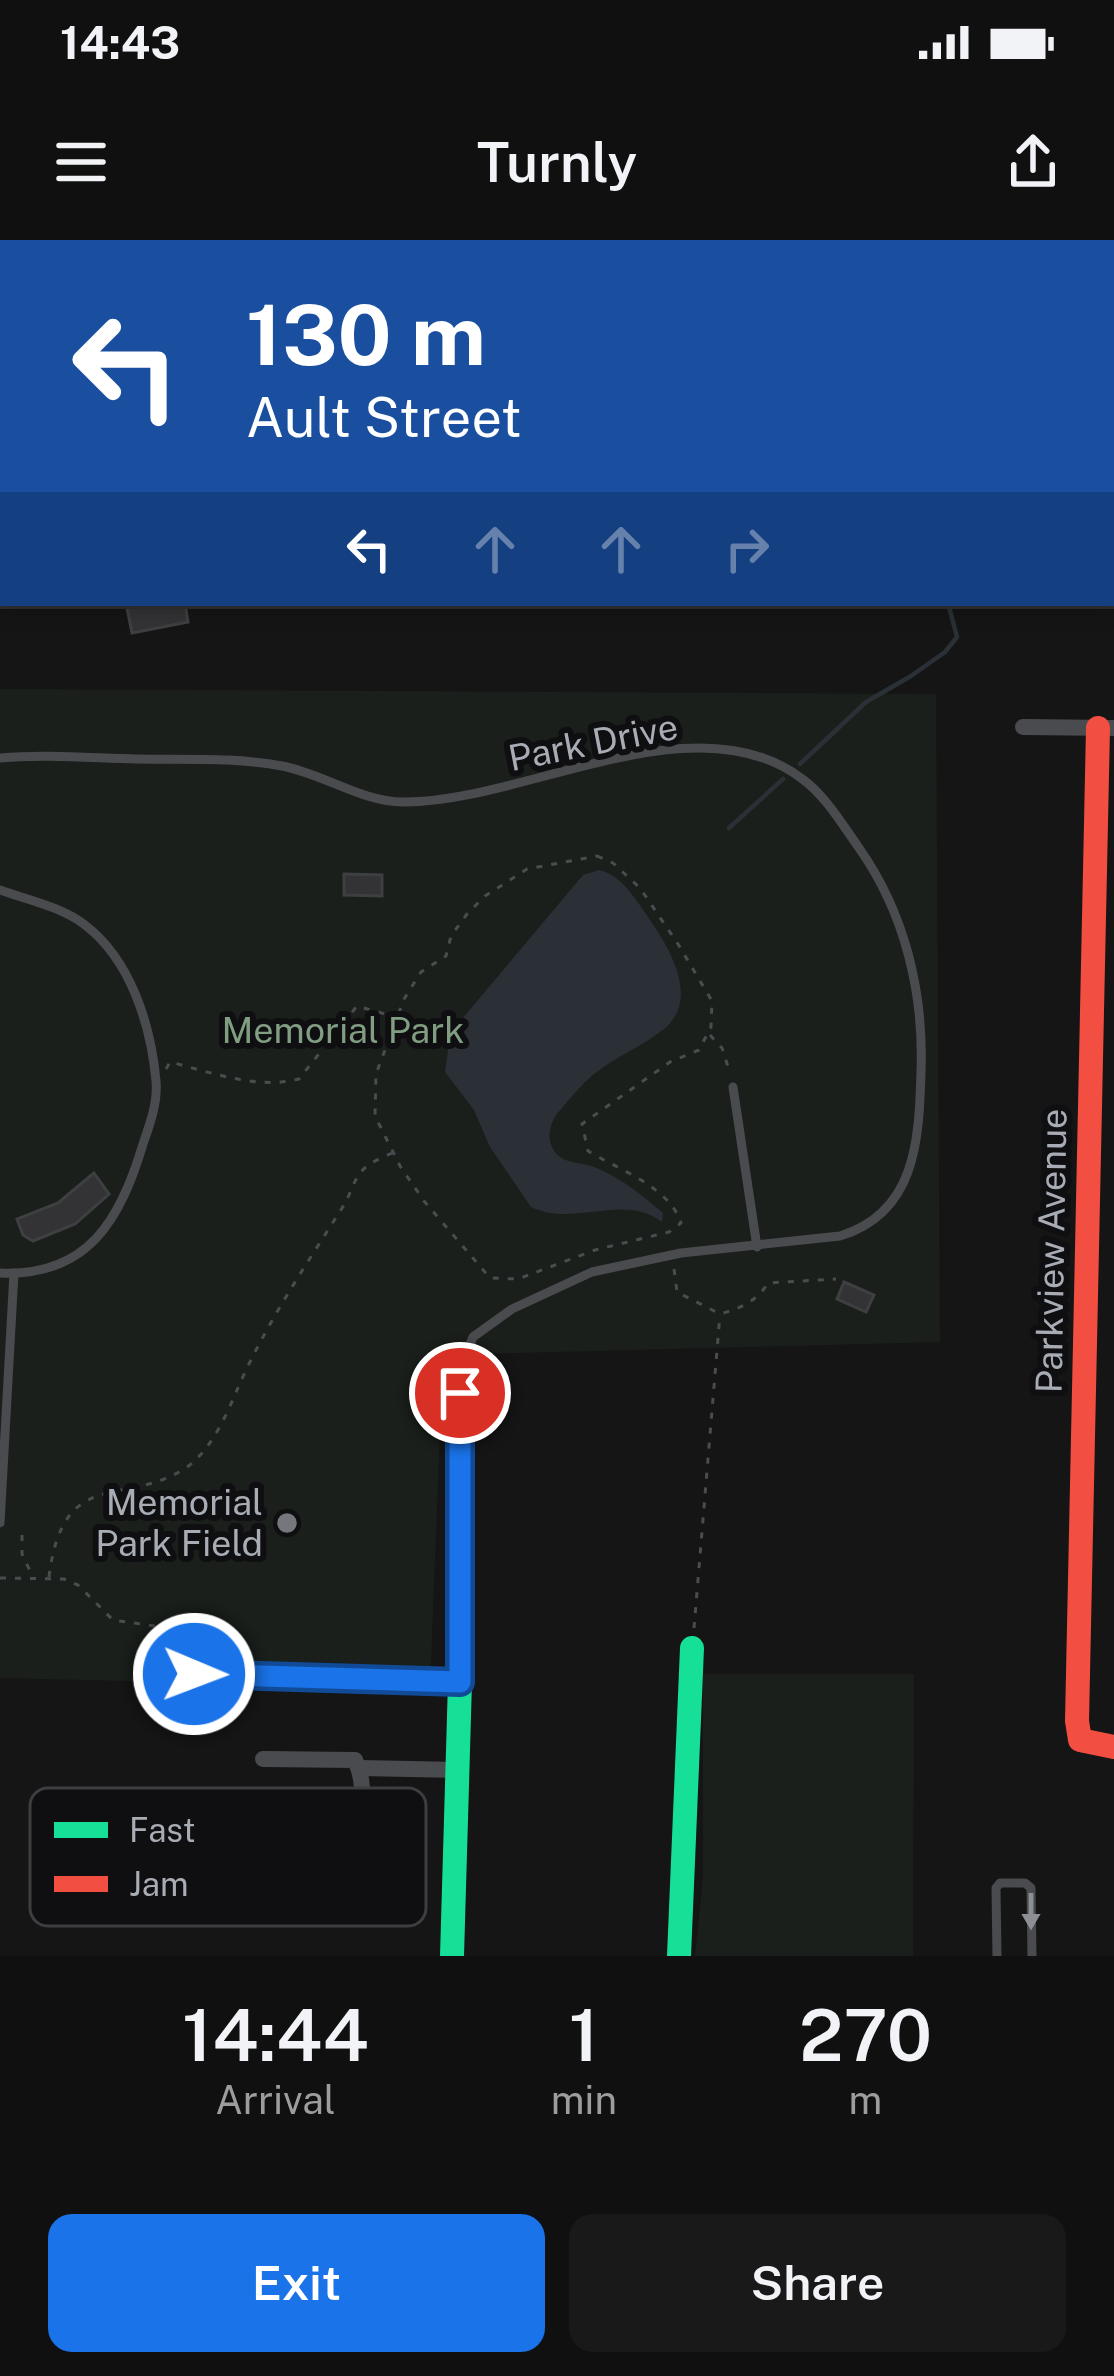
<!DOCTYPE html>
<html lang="en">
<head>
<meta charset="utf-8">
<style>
	:root { --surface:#101010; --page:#191919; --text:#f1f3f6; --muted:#9c9d9f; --line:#303030; --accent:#1a73e8 }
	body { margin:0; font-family:"Public Sans",sans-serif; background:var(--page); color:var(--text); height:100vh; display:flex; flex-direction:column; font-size:45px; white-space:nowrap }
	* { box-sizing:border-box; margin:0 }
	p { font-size:39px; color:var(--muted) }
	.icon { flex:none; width:66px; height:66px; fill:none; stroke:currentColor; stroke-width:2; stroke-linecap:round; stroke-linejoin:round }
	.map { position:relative; height:1716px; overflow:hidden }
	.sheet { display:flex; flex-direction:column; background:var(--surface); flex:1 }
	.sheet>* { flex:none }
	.banner { position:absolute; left:0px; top:0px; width:1116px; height:366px; box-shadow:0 6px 18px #0003,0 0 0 3px var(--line); background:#1a4fa0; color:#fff; overflow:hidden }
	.pin { position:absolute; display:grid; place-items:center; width:102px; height:102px; color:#fff; margin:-51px; border:6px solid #fff; border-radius:50%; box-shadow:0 3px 12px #0007 }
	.me { position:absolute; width:132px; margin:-66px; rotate:91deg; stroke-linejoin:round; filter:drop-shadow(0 0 9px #0008) }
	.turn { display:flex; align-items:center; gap:42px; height:252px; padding:0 48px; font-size:54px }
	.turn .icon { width:156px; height:156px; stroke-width:2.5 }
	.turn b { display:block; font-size:84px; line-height:102px }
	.lanes { display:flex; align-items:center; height:114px; padding:0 48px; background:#0003; justify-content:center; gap:60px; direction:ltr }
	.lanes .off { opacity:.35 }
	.eta { display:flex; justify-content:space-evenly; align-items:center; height:204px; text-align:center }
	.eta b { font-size:72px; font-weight:600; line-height:84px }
	.action { display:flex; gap:24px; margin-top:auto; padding:24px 48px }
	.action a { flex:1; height:138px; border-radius:24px; background:var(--accent); color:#fff; font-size:48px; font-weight:600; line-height:138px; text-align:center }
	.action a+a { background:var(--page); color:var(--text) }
	.status { display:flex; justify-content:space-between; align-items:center; height:84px; padding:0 60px; background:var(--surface); direction:ltr }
	.status svg { height:33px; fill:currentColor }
	header { display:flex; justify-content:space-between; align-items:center; height:156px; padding:0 48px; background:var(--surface); font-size:54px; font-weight:600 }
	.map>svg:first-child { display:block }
	.green { fill:#1a1f1b }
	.water { fill:#2a3035 }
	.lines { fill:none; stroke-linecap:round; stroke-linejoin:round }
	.stream { stroke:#2a3035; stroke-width:4.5 }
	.building { fill:#333335; stroke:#3e3f41; stroke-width:3 }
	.path { stroke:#4b4c4f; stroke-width:3; stroke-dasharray:6 9; stroke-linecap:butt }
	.lane { stroke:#4a4b4e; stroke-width:9 }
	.street { stroke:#4a4b4e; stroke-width:16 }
	.fast { stroke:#16e098; stroke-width:24 }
	.jam { stroke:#f24e42; stroke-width:24 }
	.oneway { fill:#8c8f96 }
	.route-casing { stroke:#114b97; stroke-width:30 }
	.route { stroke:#1a73e8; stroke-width:21 }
	.poi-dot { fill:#75777d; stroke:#0f0f11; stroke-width:4.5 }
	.labels { text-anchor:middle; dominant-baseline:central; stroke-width:12; stroke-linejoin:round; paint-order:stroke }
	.street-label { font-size:36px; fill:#a8acb5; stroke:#0f0f11 }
	.park-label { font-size:36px; fill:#819d82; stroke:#0f0f11 }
	.poi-label { font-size:36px; fill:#a8acb5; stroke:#0f0f11; text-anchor:end }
	.key { fill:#0f0f11; stroke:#3d3e42; stroke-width:3 }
	.key-label { font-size:33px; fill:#a8acb5 }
</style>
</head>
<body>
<div class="status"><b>14:43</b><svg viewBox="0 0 49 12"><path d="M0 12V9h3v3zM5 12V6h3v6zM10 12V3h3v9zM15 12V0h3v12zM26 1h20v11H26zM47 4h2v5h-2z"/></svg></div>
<header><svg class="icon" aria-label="menu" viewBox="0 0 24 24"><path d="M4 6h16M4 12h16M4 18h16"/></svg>Turnly<svg class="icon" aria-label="share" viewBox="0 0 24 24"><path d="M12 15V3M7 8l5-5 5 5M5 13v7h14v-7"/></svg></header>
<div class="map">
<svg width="1114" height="1716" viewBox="0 0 1114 1716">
	<rect width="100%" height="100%" fill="#151515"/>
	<g class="green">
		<path d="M0,449L936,454L940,1102L443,1115L430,1448L0,1438Z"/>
		<path d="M703,1434H914L913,1716H695L703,1638Z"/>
	</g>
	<path class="water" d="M599,630C622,635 637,661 650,680C670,709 700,759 664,789C643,806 615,817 594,834C582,844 572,856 562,868C552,878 545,894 553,909C562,925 580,921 594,927C620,937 642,955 663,973L662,982C623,952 574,988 531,967L490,907L474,870L445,832L449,803L457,785L583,635Z"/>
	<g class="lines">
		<g class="stream">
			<path d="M22,3L27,0"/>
			<path d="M0,15L3,13"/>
			<path d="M800,524L866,462L911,436L945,412L957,397L948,363"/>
			<path d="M729,588L783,539"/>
		</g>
	</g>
	<g class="building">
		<path d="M126,363H185L188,382L132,393Z"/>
		<path d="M344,634L382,635V656L344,655Z"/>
		<path d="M94,933L109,954L75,984L33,1001L23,995L17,979L58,963Z"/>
		<path d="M844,1042L874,1055L866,1072L837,1059Z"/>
	</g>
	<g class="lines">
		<g class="path">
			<path d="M597,616L613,623L640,648L678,704L712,761L711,787L699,810L670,822L582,884L588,911C617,929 670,947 681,983L669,992L595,1010L518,1039L490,1038L424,961L400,926L375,876L376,834L404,759L421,732L446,716L451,696L467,674L485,656L527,629Z"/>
			<path d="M710,795L722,808L730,833"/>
			<path d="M166,829L170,822C210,832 258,850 299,839L357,766L395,777"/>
			<path d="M674,1029L677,1052L720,1074C741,1068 757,1061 768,1043L836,1039"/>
			<path d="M22,1295V1314L32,1335"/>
			<path d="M49,1337C63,1223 126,1269 187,1227C211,1210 226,1176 237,1150C265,1085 306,1025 344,965C350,955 353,942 361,932C368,923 381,918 392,913"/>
			<path d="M0,1338L64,1339L78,1345L113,1380L224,1396L235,1422"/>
			<path d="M694,1388L720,1074"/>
		</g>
		<g class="lane">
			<path d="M0,315H3"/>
			<path d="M0,518C45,514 91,518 136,519C184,520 235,517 282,526C322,533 361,562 403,562C523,563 694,458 801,538C825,555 842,584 859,608C905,673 924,753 921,832C919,900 916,973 840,996L681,1013L592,1032L512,1069L473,1097L463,1122L461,1150"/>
			<path d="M0,650C28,660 62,667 85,685C131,720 151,786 156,841C158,862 150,884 143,904C121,978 89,1037 0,1033"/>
			<path d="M733,847L757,1007"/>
			<path d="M0,1283L14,1033"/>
			<path d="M194,1434L455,1441"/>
			<path d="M997,1716L996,1648L1000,1643H1025L1031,1648L1032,1716"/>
		</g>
		<g class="street">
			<path d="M1097,3L1099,0"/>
			<path d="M1113,192L1114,193"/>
			<path d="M1023,487L1114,488"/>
			<path d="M263,1519L355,1520C370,1552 359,1586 334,1606L265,1604"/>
			<path d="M360,1528L458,1530"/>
		</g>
		<g class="fast">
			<path d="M452,1716L460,1442L461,1153"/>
			<path d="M679,1716L692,1408"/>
		</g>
		<path class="jam" d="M1098,488L1077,1481L1080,1500L1114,1507"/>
	</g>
	<defs><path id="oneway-solid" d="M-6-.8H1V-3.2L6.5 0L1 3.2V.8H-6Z" transform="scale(3)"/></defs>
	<use class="oneway" href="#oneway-solid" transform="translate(1031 1671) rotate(90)"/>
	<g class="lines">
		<g class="route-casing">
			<path id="route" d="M194,1434L460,1442V1153"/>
		</g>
		<use href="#route" class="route"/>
	</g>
	<circle class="poi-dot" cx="287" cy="1283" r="12"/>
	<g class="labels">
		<g class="street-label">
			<text transform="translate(593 502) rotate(-11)">Park Drive</text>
			<text transform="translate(1051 1011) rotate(-89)">Parkview Avenue</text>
		</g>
		<g class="park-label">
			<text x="343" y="790">Memorial Park</text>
		</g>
		<g class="poi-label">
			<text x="263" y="1262">Memorial<tspan x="263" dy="41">Park Field</tspan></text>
		</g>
	</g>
	<rect x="30" y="1548" width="396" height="138" rx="18" class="key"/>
	<rect x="54" y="1582" width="54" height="16" fill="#16e098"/>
	<rect x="54" y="1636" width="54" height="16" fill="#f24e42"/>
	<g class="key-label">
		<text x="129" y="1602">Fast</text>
		<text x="129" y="1656">Jam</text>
	</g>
</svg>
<div class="pin" style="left:460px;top:1153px;background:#d93025"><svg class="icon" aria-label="arrive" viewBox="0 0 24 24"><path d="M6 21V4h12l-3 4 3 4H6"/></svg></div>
<svg class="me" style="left:194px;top:1434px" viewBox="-20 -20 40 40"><circle r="17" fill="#1a73e8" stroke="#fff" stroke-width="3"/><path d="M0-11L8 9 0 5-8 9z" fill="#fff"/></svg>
<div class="banner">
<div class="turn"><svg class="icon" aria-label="left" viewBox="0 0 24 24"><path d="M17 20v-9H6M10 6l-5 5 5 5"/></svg><div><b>130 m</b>Ault Street</div></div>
<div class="lanes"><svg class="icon" aria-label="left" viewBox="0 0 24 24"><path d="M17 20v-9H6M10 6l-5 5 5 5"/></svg><svg class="icon off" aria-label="ahead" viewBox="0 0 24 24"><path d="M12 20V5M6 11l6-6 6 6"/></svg><svg class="icon off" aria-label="ahead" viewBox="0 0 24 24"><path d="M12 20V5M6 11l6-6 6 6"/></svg><svg class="icon off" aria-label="right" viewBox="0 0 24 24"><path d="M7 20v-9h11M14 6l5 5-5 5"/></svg></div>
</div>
</div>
<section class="sheet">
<div class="eta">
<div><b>14:44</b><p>Arrival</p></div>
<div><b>1</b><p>min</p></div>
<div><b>270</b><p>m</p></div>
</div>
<div class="action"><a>Exit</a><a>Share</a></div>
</section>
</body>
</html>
